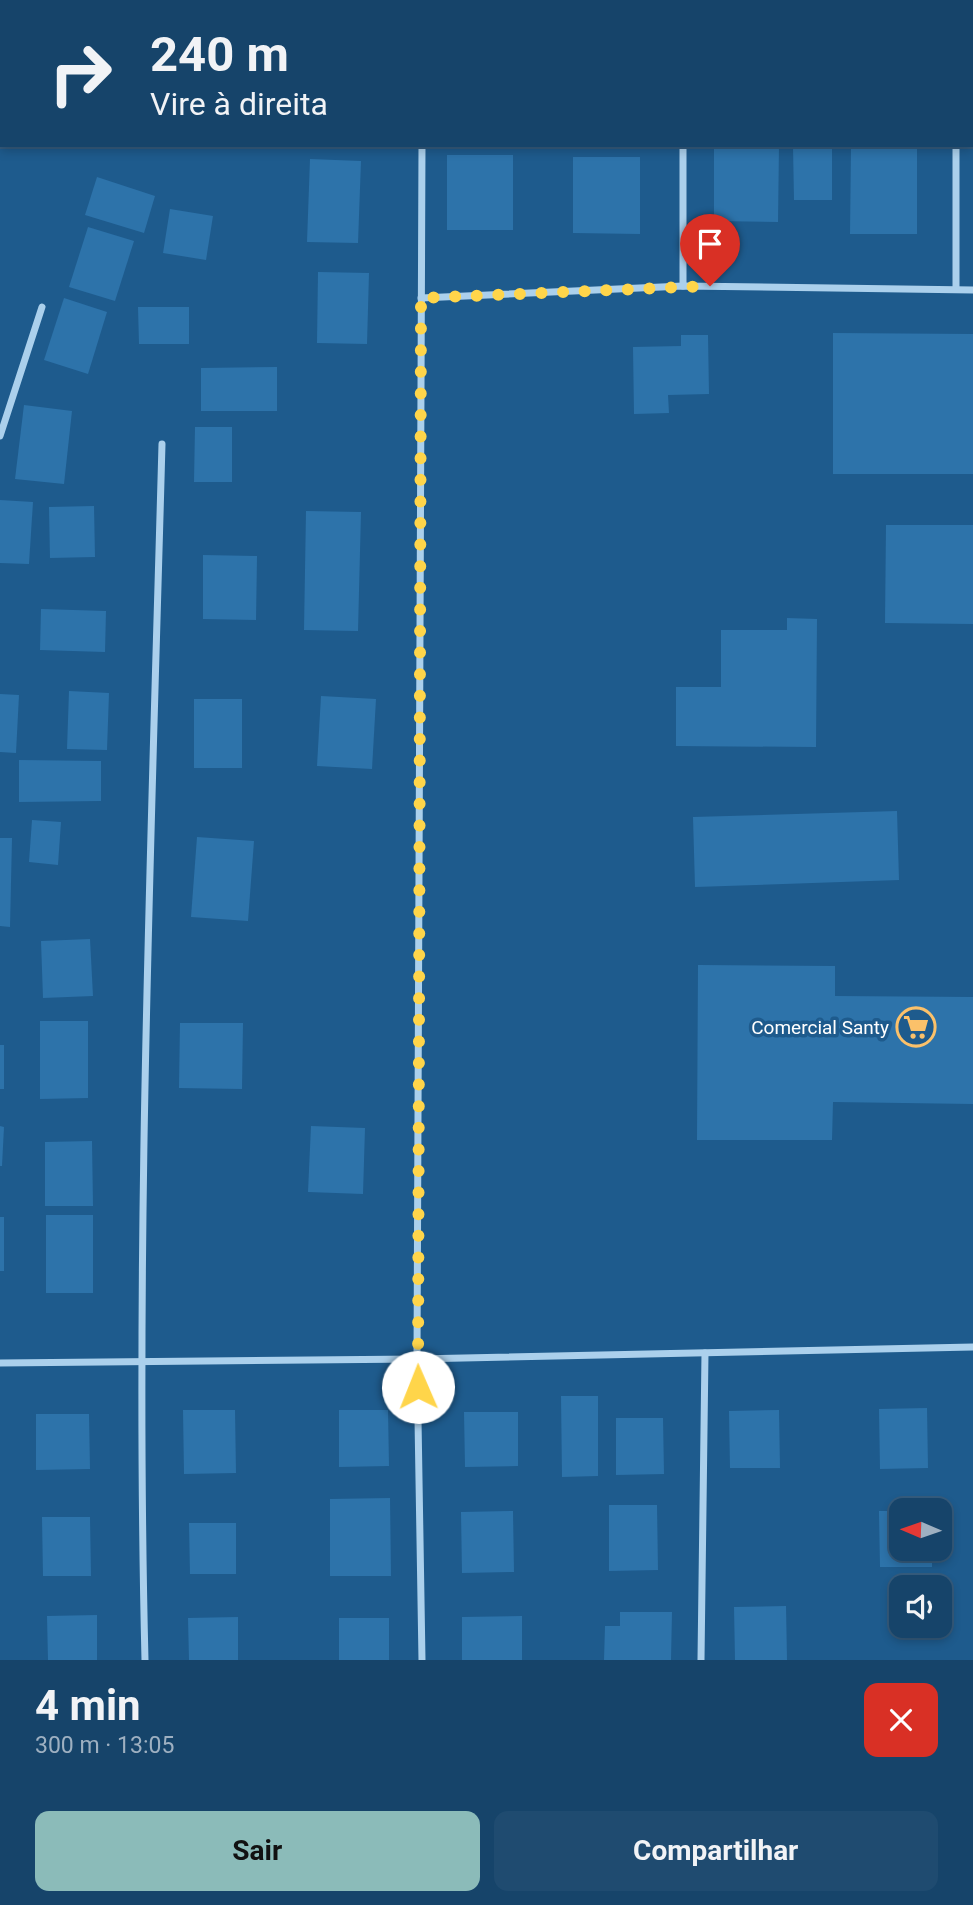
<!DOCTYPE html>
<html lang="pt">
<head>
<meta charset="utf-8">
<style>
	:root { --surface:#16446a; --page:#1f4b70; --text:#f1f3f6; --muted:#9eb0c1; --line:#355c7e; --accent:#8bbbb9 }
	body { margin:0; font-family:Roboto,sans-serif; background:var(--page); color:var(--text); height:100vh; display:flex; flex-direction:column; font-size:26px; white-space:nowrap }
	* { box-sizing:border-box; margin:0 }
	p { font-size:23px; color:var(--muted) }
	.icon { flex:none; width:38px; height:38px; fill:none; stroke:currentColor; stroke-width:2; stroke-linecap:round; stroke-linejoin:round }
	.map { position:relative; height:1660px; overflow:hidden }
	.side { display:flex; flex-direction:column; background:var(--surface); flex:1 }
	.side>* { flex:none }
	.top-card { position:absolute; left:0px; top:0px; width:973px; height:147px; box-shadow:0 4px 10px #0003,0 0 0 2px var(--line); background:#16446a; color:var(--text); overflow:hidden }
	.needle { width:46px; rotate:272deg }
	.controls { position:absolute; left:889px; top:1498px; display:grid; gap:14px }
	.controls a { display:grid; place-items:center; width:63px; height:63px; border-radius:14px; background:var(--surface); box-shadow:0 4px 10px #0003,0 0 0 2px var(--line); font-size:35px }
	.pin { position:absolute; display:grid; place-items:center; width:60px; height:60px; color:#fff; margin:-72px -30px; border-radius:50% 50% 50% 0; rotate:-45deg; box-shadow:0 0 7px #0007 }
	.pin .icon { rotate:45deg }
	.me { position:absolute; width:77px; margin:-38px; rotate:359deg; stroke-linejoin:round; filter:drop-shadow(0 0 5px #0008) }
	.turn { display:flex; align-items:center; gap:24px; height:147px; padding:0 35px; font-size:32px }
	.turn .icon { width:91px; height:91px; stroke-width:2.5 }
	.turn b { display:block; font-size:49px; line-height:60px }
	.round { display:grid; place-items:center; flex:none; width:74px; height:74px; border-radius:14px; background:var(--page) }
	.summary { display:flex; align-items:center; justify-content:space-between; height:119px; padding:0 35px }
	h1 { font-size:42px; font-weight:700; line-height:52px }
	.cta { display:flex; gap:14px; margin-top:auto; padding:14px 35px }
	.cta a { flex:1; height:80px; border-radius:14px; background:var(--accent); color:#111; font-size:28px; font-weight:700; line-height:80px; text-align:center }
	.cta a+a { background:var(--page); color:var(--text) }
	.map>svg:first-child { display:block }
	.building { fill:#2d73aa }
	.lines { fill:none; stroke-linecap:round; stroke-linejoin:round }
	.street { stroke:#abd0ec; stroke-width:7 }
	.route { stroke:#ffd54a; stroke-width:12; stroke-dasharray:0 21.6 }
	.labels { text-anchor:middle; dominant-baseline:central; stroke-width:7; stroke-linejoin:round; paint-order:stroke }
	.poi-label { font-size:19px; fill:#fff; stroke:#1e5b8d; text-anchor:end }
</style>
</head>
<body>
<div class="map">
<svg width="973" height="1660" viewBox="0 0 973 1660">
	<rect width="100%" height="100%" fill="#1e5b8d"/>
	<g class="building">
		<path d="M714,145H779L778,222L714,221Z"/>
		<path d="M793,146H832V200H794Z"/>
		<path d="M851,147H917V234H850Z"/>
		<rect x="447" y="155" width="66" height="75"/>
		<path d="M573,157H640V234L573,233Z"/>
		<path d="M310,159L361,161L358,243L307,242Z"/>
		<path d="M97,177L155,196L144,233L85,215Z"/>
		<path d="M170,209L213,216L206,260L163,253Z"/>
		<path d="M88,227L134,241L115,301L69,287Z"/>
		<path d="M318,272L369,273L367,344L317,343Z"/>
		<path d="M64,298L107,312L88,374L44,360Z"/>
		<path d="M138,307H189V344H139Z"/>
		<path d="M833,333L973,334V474H833Z"/>
		<path d="M681,335H708L709,394L668,395L669,413L634,414L633,347L681,346Z"/>
		<path d="M277,367V411H201V368Z"/>
		<path d="M24,405L72,411L64,484L15,479Z"/>
		<path d="M195,427H232V482H194Z"/>
		<path d="M0,500L33,502L29,564L0,563Z"/>
		<path d="M94,506L95,557L50,558L49,507Z"/>
		<path d="M306,511L361,512L358,631L304,630Z"/>
		<path d="M886,525H973V624L885,623Z"/>
		<path d="M203,555L257,556L256,620L203,619Z"/>
		<path d="M41,609L106,611L105,652L40,650Z"/>
		<path d="M787,618L817,619L816,747L676,746V687H721V630H787Z"/>
		<path d="M69,691L109,693L107,750L67,749Z"/>
		<path d="M0,694L19,695L16,753L0,752Z"/>
		<path d="M321,696L376,699L372,769L317,766Z"/>
		<rect x="194" y="699" width="48" height="69"/>
		<path d="M19,760L101,761V801L19,802Z"/>
		<path d="M897,811L899,880L695,887L693,817Z"/>
		<path d="M32,820L61,822L58,865L29,862Z"/>
		<path d="M197,837L254,841L248,921L191,917Z"/>
		<path d="M0,838H12L10,927L0,926Z"/>
		<path d="M90,939L93,996L43,998L41,941Z"/>
		<path d="M698,965L835,966V996L973,997V1104L833,1102L832,1140H697Z"/>
		<path d="M40,1021H88V1098L40,1099Z"/>
		<path d="M180,1023H243L242,1089L179,1088Z"/>
		<rect x="0" y="1045" width="4" height="44"/>
		<path d="M0,1126L4,1127L2,1166H0Z"/>
		<path d="M311,1126L365,1128L363,1194L308,1192Z"/>
		<path d="M92,1141L93,1206H45V1142Z"/>
		<rect x="46" y="1215" width="47" height="78"/>
		<rect x="0" y="1217" width="4" height="54"/>
		<path d="M561,1396H598V1476L562,1477Z"/>
		<path d="M927,1408L928,1468L880,1469L879,1409Z"/>
		<path d="M183,1410H235L236,1473L184,1474Z"/>
		<path d="M339,1410H388L389,1466L339,1467Z"/>
		<path d="M779,1410L780,1468H730L729,1411Z"/>
		<path d="M464,1412H518V1466L465,1467Z"/>
		<path d="M36,1414H89L90,1469L36,1470Z"/>
		<path d="M616,1418H663L664,1474L616,1475Z"/>
		<path d="M390,1498L391,1576H330V1499Z"/>
		<path d="M609,1505H657L658,1570L609,1571Z"/>
		<path d="M513,1511L514,1572L462,1573L461,1512Z"/>
		<path d="M879,1511H901V1549H932V1567H880Z"/>
		<path d="M42,1517H90L91,1576H43Z"/>
		<path d="M189,1523H236V1574H190Z"/>
		<path d="M786,1606L787,1660H735L734,1607Z"/>
		<path d="M620,1612H672L671,1660H604L605,1626H620Z"/>
		<path d="M97,1615V1660H48L47,1616Z"/>
		<path d="M522,1616V1660H462V1617Z"/>
		<path d="M238,1617V1660H189L188,1618Z"/>
		<rect x="339" y="1618" width="50" height="42"/>
	</g>
	<g class="lines">
		<g class="street">
			<path d="M682,0V2"/>
			<path d="M46,2L47,0"/>
			<path d="M423,2V0"/>
			<path d="M957,2V0"/>
			<path d="M0,49L2,47"/>
			<path d="M683,145V286"/>
			<path d="M956,289V145"/>
			<path d="M421,298L683,286L973,290"/>
			<path d="M0,436L42,307"/>
			<path d="M0,1363L417,1359L973,1347"/>
			<path d="M145,1660C135,1255 151,849 162,444"/>
			<path d="M422,1660L417,1359L422,145"/>
			<path d="M701,1660L705,1353"/>
		</g>
	</g>
	<g class="lines">
		<path class="route" d="M418,1387L421,298L710,286"/>
	</g>
	<defs>
		<g id="supermarket-ring" transform="scale(2.0125)"><circle r="9.5" fill="#1e5b8d" stroke="#fbc16a" stroke-width="1.5"/><path d="M-6-5.5h2.5l.6 2H6L4.5 2H-2.5L-4.4-4H-6ZM-1.5 3.2a1.3 1.3 0 1 0 .1 0ZM3 3.2a1.3 1.3 0 1 0 .1 0Z" fill="#fbc16a"/></g>
	</defs>
	<g fill-rule="evenodd">
		<use href="#supermarket-ring" x="916" y="1027"/>
	</g>
	<g class="labels">
		<g class="poi-label">
			<text x="889" y="1027">Comercial Santy</text>
		</g>
	</g>
</svg>
<div class="controls">
<a><svg class="needle" viewBox="-14 -14 28 28"><path d="M0-13l5 13h-10z" fill="#e53935"/><path d="M0 13l5-13h-10z" fill="#9eb0c1"/></svg></a>
<a><svg class="icon" aria-label="sound" viewBox="0 0 24 24"><path d="M4 9h4l5-4v14l-5-4H4zM17 9q2 3 0 6"/></svg></a>
</div>
<div class="pin" style="left:710px;top:286px;background:#d93025"><svg class="icon" aria-label="arrive" viewBox="0 0 24 24"><path d="M6 21V4h12l-3 4 3 4H6"/></svg></div>
<svg class="me" style="left:418px;top:1387px" viewBox="-20 -20 40 40"><circle r="19" fill="#fff"/><path d="M0-13L10 11 0 6-10 11z" fill="#ffd54a"/></svg>
<div class="top-card">
<div class="turn"><svg class="icon" aria-label="right" viewBox="0 0 24 24"><path d="M7 20v-9h11M14 6l5 5-5 5"/></svg><div><b>240 m</b>Vire à direita</div></div>
</div>
</div>
<section class="side">
<div class="summary"><div><h1>4 min</h1><p>300 m · 13:05</p></div><a class="round" style="background:#d93025;color:#fff"><svg class="icon" aria-label="close" viewBox="0 0 24 24"><path d="M6 6l12 12M18 6L6 18"/></svg></a></div>
<div class="cta"><a>Sair</a><a>Compartilhar</a></div>
</section>
</body>
</html>
